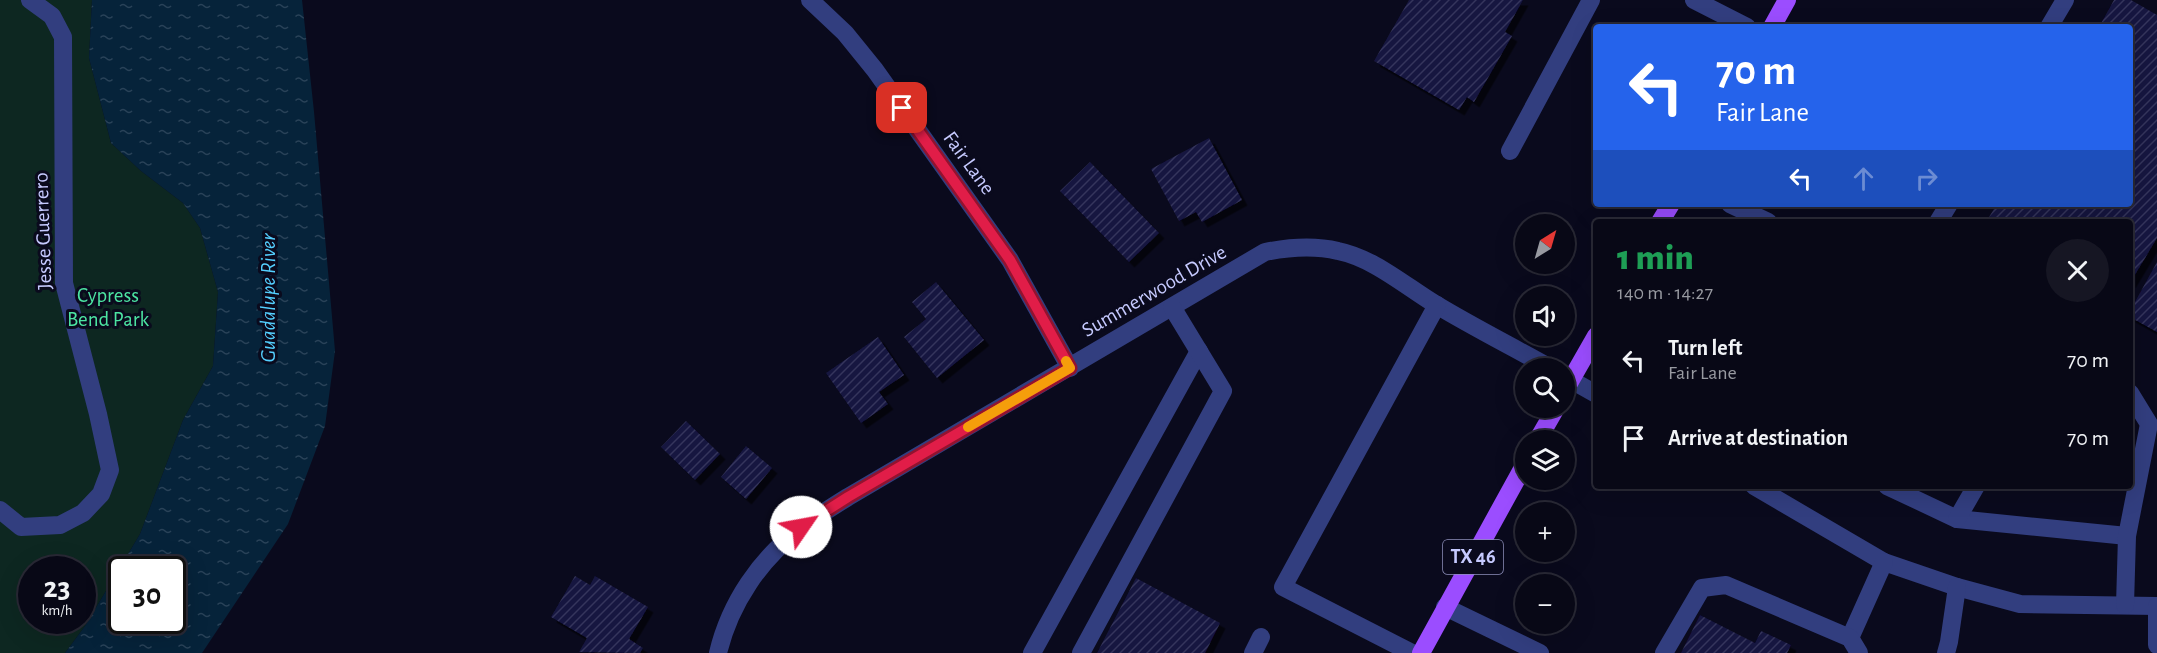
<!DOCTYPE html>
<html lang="en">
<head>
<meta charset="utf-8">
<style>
	:root { --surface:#080816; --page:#161623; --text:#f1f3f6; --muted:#989aa1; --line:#292935 }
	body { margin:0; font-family:"Alegreya Sans",sans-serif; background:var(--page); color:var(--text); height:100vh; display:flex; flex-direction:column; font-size:22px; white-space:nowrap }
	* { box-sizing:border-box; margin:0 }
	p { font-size:20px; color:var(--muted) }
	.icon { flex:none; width:33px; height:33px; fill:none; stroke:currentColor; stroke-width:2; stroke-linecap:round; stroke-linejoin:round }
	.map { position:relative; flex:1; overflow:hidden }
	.drawer { position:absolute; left:1593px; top:219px; width:540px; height:270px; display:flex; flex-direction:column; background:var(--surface); border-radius:6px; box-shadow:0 6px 24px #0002,0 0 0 2px var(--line) }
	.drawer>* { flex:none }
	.top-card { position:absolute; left:1593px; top:24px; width:540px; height:183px; border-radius:6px; box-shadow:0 6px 24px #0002,0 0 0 2px var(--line); background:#2563eb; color:#fff; overflow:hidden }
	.needle { width:39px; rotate:37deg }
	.tools { position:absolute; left:1515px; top:214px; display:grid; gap:12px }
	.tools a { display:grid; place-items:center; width:60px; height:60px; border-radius:50%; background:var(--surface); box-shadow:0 6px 24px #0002,0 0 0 2px var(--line); font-size:30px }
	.speed { position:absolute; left:18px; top:556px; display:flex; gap:12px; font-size:30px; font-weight:700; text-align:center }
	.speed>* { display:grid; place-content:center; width:78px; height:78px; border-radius:50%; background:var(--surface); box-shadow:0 6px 24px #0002,0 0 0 2px var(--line); line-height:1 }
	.speed small { font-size:15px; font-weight:400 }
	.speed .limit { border:3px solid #111; border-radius:9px; background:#fff; color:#111 }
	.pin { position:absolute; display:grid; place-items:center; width:51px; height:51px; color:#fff; margin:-26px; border-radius:12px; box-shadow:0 3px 9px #0006 }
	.me { position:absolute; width:66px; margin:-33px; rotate:57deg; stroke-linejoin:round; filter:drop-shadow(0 0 4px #0008) }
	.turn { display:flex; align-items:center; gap:21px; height:126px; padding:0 24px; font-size:27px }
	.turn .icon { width:78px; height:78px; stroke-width:2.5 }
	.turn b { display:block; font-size:42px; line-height:51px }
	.lanes { display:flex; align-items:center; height:57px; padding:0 24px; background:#0003; justify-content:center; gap:30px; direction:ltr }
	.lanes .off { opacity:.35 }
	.round { display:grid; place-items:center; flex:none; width:63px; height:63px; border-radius:32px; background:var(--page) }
	.overview { display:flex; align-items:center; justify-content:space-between; height:102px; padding:0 24px }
	h1 { font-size:36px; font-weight:800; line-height:45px; color:#1e9e55 }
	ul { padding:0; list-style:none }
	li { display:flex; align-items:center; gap:18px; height:78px; padding:0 24px }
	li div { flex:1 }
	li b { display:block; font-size:22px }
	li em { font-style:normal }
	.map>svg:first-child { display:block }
	.green { fill:#0d2721; fill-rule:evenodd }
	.water { fill:url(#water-ripples); fill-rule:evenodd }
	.building { fill:url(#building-hatch); filter:url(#shadow) }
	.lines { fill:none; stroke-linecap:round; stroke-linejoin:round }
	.minor { stroke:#323e7f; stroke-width:18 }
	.major { stroke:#9b4dff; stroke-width:18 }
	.route-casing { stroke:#92132f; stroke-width:15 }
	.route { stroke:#e11d48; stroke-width:10 }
	.slow { stroke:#f59e0b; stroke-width:10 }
	.labels { text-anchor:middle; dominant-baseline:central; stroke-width:6; stroke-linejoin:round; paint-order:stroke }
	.shield { fill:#0a0a1d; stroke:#8e90bb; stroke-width:1.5 }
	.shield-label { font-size:20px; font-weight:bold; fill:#c6caff }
	.street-label { font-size:21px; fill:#c6caff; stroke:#0a0a1d }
	.park-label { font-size:21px; fill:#4ce4a2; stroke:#0a0a1d }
	.water-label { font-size:22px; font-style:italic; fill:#54cfff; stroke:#0a0a1d }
</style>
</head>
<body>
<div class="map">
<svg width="2157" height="653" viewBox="0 0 2157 653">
	<defs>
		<pattern id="water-ripples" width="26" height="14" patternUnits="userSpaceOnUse" patternTransform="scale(1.5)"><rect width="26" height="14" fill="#06233a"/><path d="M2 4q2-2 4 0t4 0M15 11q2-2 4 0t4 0" fill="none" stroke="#294258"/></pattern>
		<pattern id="building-hatch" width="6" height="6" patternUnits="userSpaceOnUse" patternTransform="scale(1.5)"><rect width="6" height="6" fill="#16153f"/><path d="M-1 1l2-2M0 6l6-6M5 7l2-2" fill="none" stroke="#36365c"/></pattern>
		<filter id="shadow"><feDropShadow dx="5.5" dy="5.5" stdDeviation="0" flood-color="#0009"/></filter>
	</defs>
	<rect width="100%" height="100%" fill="#0a0a1d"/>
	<path class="green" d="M0,0H92L89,58L111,143L141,171L183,203L200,228L218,292L213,366L183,420L140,534L85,626L65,653H0ZM32,570H82V621H32Z"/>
	<path class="water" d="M92,0H302L314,112L335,351L325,426L288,524L202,653H65L85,626L140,534L183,420L213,366L218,292L200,228L183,203L141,171L111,143L89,58ZM122,570H172V621H122Z"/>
	<g class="building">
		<path d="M1409,0H1523L1505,32L1512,36L1474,102L1467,97L1459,110L1374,61Z"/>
		<path d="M2114,0H2131L2157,15V238L2130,283V222H1986L1997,204H2130V27H2099Z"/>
		<path d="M1209,138L1242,200L1202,222L1196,212L1179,221L1151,169Z"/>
		<path d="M1090,162L1159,233L1129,262L1060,191Z"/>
		<path d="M2157,262V332L2130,317V311Z"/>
		<path d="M936,282L984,340L937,378L904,337L926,319L912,302Z"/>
		<path d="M878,337L904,375L879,392L888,404L861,423L826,373Z"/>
		<path d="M686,421L720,454L695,480L661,447Z"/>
		<path d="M746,446L772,468L746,499L721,477Z"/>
		<path d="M575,576L590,585L595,576L648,607L629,639L643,648L640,653L579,652L587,638L551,617Z"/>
		<path d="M1136,578L1220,623L1205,653H1097Z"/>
		<path d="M1700,615L1755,643L1761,631L1791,645L1787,653H1681Z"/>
	</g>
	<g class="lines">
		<g class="minor">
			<path d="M810,0L845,33L875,70L1010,260L1070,368"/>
			<path d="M1694,0L1747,27"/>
			<path d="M2049,27L2065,0"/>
			<path d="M1510,151L1591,0"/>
			<path d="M1730,204L1768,222"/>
			<path d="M1938,222L1949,204"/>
			<path d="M1564,376L1596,394"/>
			<path d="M1754,486L1884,562L1957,587L2020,604L2157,606"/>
			<path d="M1887,486L1957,519L2127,536"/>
			<path d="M0,510L21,527L60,525L83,513L101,494L110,470L98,414L64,283L63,37L52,16L30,0"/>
			<path d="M1957,519L1976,486"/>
			<path d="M2125,605L2127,536L2149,424L2130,393"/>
			<path d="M2157,606V645"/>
			<path d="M1445,607L1540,653"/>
			<path d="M1850,638L1884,562"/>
			<path d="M718,653C730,603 760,559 801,528C816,517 832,507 848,497L1265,252C1290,247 1313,245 1338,251C1373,258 1404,285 1435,304C1473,327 1513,347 1552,369"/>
			<path d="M1032,653L1199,351"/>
			<path d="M1081,653L1223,391L1172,307"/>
			<path d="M1253,653L1261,637"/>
			<path d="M1412,653L1283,587L1437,305"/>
			<path d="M1664,653L1702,588L1726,585L1850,638L1859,653"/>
			<path d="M1946,653L1949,642L1957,587"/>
		</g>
		<g class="major">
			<path d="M1772,27L1787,0"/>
			<path d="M1660,222L1671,204"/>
			<path d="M1564,392L1596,336"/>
			<path d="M1537,441L1556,408"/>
			<path d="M1421,653L1526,462"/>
		</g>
	</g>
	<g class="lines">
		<g class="route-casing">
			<path id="route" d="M801,527L848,497L1070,368L1010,260L902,108"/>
		</g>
		<use href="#route" class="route"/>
		<path class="slow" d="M968,427L1070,368L1066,361"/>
	</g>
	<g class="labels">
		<rect class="shield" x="1443" y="540" width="60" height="34" rx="4.5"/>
		<g class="shield-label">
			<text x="1473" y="557">TX 46</text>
		</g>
		<g class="street-label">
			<text transform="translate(969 163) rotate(54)">Fair Lane</text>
			<text transform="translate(43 231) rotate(-92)">Jesse Guerrero</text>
			<text transform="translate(1154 291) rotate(-30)">Summerwood Drive</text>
		</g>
		<g class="park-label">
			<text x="108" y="295">Cypress<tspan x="108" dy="24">Bend Park</tspan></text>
		</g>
		<g class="water-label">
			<text transform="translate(268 298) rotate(-90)">Guadalupe River</text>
		</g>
	</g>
</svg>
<div class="tools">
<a><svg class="needle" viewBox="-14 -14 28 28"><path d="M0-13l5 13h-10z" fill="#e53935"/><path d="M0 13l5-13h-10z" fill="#989aa1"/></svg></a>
<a><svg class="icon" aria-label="sound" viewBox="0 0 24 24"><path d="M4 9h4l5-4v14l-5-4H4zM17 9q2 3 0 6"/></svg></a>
<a><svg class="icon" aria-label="search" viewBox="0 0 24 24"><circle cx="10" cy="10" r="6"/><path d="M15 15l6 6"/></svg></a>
<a><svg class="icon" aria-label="layers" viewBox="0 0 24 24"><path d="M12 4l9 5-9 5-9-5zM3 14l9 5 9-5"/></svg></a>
<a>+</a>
<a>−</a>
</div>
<div class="speed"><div>23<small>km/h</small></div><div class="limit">30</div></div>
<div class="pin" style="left:902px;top:108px;background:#d93025"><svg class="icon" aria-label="arrive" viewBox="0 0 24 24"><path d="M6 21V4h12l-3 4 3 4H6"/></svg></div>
<svg class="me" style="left:801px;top:527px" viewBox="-20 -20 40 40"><circle r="19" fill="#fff"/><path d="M0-13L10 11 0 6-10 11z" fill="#e11d48"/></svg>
<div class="top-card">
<div class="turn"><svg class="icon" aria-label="left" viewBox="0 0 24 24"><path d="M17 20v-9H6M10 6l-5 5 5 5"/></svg><div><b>70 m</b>Fair Lane</div></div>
<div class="lanes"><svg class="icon" aria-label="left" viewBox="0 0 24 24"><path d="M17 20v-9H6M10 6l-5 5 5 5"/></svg><svg class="icon off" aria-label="ahead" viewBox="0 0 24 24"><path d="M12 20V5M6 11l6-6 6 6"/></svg><svg class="icon off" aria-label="right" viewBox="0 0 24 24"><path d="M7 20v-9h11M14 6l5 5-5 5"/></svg></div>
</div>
<section class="drawer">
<div class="overview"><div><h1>1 min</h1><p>140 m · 14:27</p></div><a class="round"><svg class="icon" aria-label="close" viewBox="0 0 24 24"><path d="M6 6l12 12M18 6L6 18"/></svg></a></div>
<ul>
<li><svg class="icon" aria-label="left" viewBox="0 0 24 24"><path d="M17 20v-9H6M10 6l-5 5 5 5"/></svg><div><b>Turn left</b><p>Fair Lane</p></div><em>70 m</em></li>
<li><svg class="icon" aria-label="arrive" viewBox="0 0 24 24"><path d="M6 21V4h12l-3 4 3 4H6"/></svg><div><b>Arrive at destination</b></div><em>70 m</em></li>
</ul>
</section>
</div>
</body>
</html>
